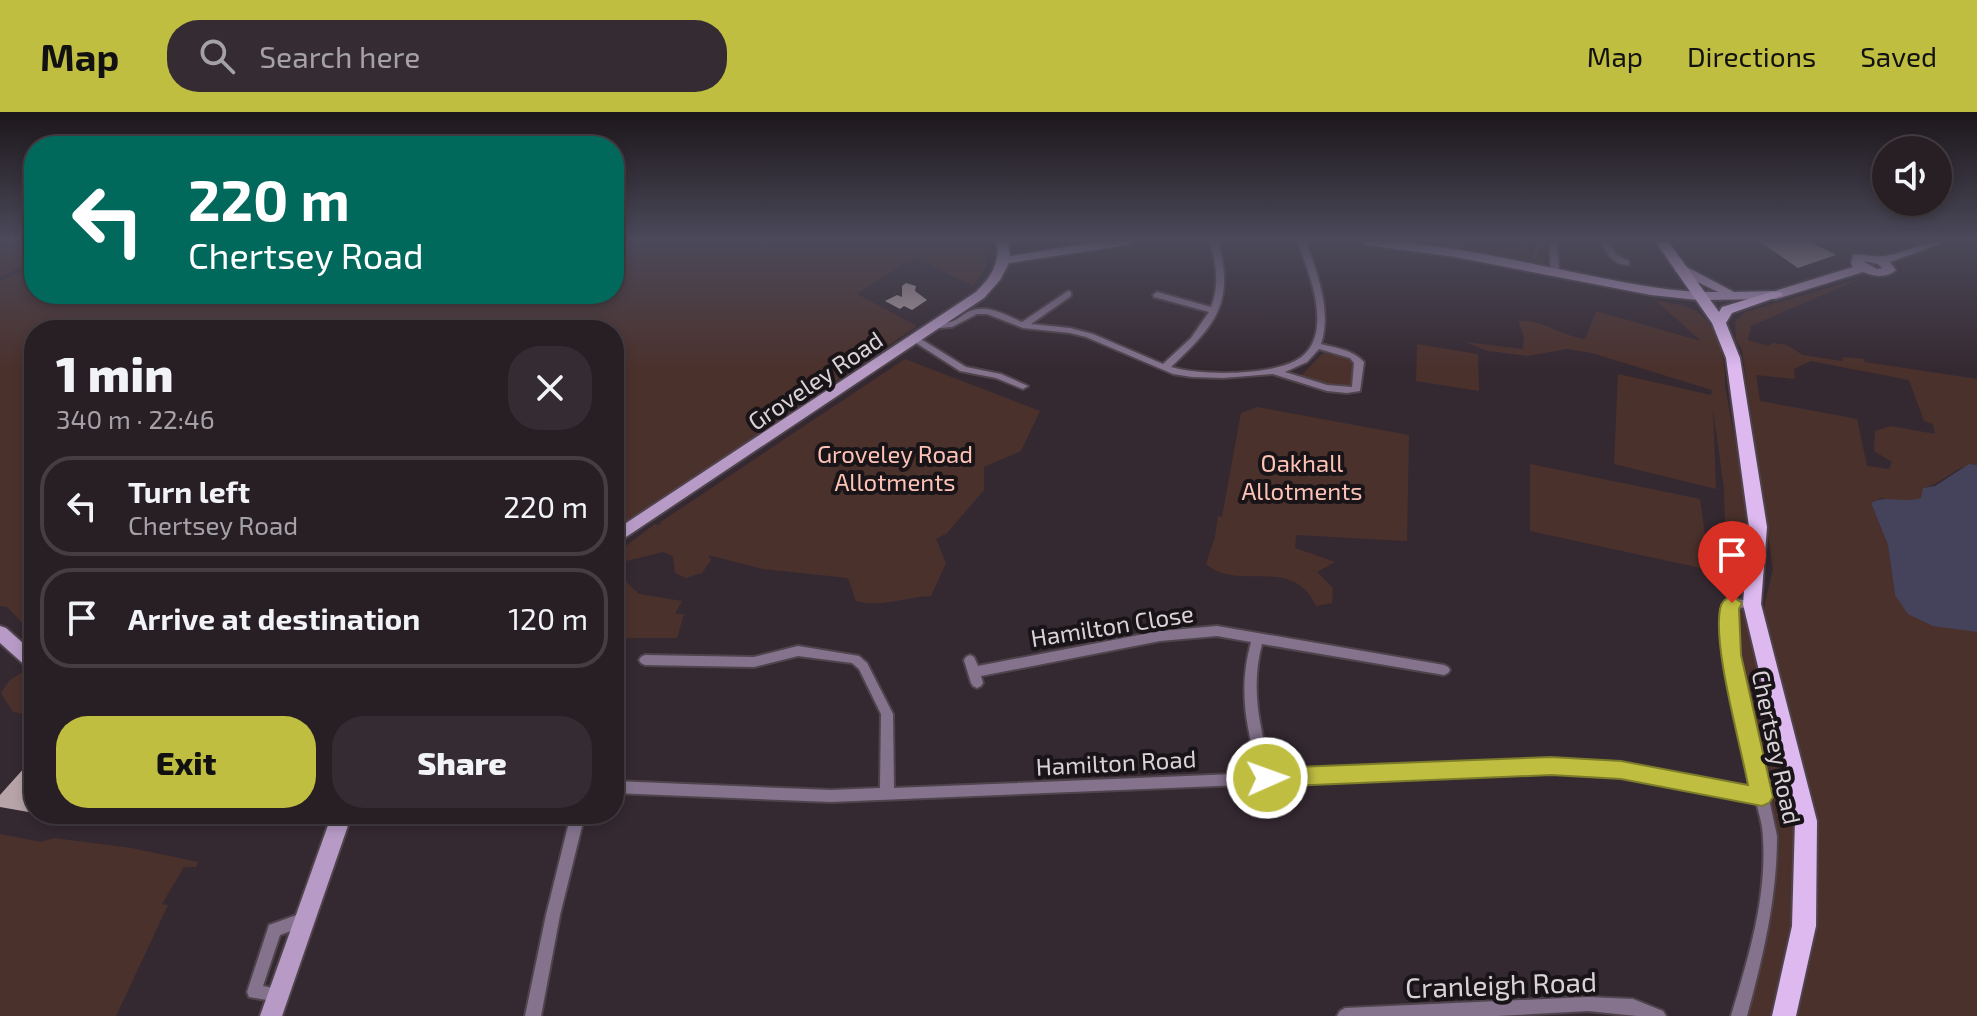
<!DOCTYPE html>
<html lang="en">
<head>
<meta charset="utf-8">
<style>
	:root { --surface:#281f25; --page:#342c32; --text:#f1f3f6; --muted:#a5a2a7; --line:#443d42; --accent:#bfbe41 }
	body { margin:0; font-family:"Exo 2",sans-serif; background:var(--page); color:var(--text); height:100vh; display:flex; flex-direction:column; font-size:30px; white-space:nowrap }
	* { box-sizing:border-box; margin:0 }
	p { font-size:26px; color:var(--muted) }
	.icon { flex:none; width:44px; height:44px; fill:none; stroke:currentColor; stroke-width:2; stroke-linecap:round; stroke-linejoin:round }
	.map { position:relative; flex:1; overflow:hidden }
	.side { position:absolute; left:24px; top:208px; width:600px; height:504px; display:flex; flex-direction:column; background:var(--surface); border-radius:32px; box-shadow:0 4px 12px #0003,0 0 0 2px var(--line) }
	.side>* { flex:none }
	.hud { position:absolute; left:24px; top:24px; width:600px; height:168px; border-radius:32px; box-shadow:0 4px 12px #0003,0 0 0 2px var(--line); background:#00695c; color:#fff; overflow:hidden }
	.controls { position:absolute; left:1872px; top:24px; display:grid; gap:16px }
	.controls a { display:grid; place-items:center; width:80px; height:80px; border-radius:50%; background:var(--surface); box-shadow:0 4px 12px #0003,0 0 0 2px var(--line); font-size:40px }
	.pin { position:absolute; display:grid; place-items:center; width:68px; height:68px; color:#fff; margin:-82px -34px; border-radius:50% 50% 50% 0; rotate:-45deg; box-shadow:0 0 8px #0007 }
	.pin .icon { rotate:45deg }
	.me { position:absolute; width:88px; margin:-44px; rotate:88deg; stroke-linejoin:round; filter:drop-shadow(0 0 6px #0008) }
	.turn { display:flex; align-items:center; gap:28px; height:168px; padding:0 32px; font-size:36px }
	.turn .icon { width:104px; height:104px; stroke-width:2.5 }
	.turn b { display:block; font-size:56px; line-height:68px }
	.round { display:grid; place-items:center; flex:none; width:84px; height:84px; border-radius:32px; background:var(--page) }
	.headline { display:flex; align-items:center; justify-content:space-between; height:136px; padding:0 32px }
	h1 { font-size:48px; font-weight:800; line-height:60px }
	.button { display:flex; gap:16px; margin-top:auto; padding:16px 32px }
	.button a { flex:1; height:92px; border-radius:32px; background:var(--accent); color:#111; font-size:32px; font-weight:800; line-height:92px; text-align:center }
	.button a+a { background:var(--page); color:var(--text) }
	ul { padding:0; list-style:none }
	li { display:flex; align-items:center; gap:24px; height:100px; margin:0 16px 12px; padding:0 16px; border:4px solid var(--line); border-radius:32px }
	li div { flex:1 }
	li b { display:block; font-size:30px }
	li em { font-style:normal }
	header { display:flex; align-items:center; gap:48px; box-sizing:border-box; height:112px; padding:0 40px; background:var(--accent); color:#111 }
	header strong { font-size:38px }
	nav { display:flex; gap:44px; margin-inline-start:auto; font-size:28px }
	.search { width:560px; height:72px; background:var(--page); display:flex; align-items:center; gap:20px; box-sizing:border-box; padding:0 28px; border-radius:32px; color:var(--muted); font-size:30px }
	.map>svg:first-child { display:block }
	.green { fill:#4b312c; fill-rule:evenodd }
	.water { fill:#45435b }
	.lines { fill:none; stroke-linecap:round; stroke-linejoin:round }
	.stream { stroke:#45435b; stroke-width:3 }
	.building { fill:#b7a4a8 }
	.street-casing { stroke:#4f444c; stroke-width:4 }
	.secondary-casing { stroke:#4f444c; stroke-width:4 }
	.primary-casing { stroke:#4f444c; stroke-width:4 }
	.street { fill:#85738e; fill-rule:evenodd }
	.secondary { fill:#b79bc6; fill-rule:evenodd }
	.primary { fill:#ddb9f0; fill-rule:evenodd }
	.route { fill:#bfbe41; stroke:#7c7c2a; stroke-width:2 }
	.labels { text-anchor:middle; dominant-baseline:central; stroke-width:8; stroke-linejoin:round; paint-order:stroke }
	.street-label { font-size:24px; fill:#dad2d7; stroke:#191417 }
	.park-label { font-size:24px; fill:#fdc2b6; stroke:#191417 }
	.near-street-label { font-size:28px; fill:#dad2d7; stroke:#191417 }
</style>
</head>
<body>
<header>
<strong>Map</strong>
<div class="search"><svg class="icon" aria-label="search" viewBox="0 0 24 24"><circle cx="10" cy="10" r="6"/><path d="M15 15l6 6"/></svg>Search here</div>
<nav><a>Map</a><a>Directions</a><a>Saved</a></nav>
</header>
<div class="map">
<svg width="1977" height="904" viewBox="0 0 1977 904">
	<rect width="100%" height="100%" fill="#352931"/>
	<g class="green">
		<path d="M0,129H34V150L0,164Z"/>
		<path d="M614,129H981L987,153L973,174L914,145L857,182L917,214L614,419V218H34V523L7,495L0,494V169L34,155V182H614Z"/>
		<path d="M1420,129H1546V152Z"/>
		<path d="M1862,166L1751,214L1748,228L1768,234L1773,231L1787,233L1803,243L1842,249L1843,245L1864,247L1865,250L1977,267V353C1958,351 1942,373 1923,376L1922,386L1906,391L1881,386L1871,391L1888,433L1895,483L1977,520V904H1792L1812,806L1764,513L1765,490L1773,458L1742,238L1736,228L1735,209L1745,200ZM1811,249L1909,268L1924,309L1933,312L1935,322L1891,314L1875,319L1874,339L1892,350L1889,357L1867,354L1857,307L1760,289L1756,263L1795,267L1794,257Z"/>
		<path d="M1656,189C1669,191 1683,192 1694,198C1719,212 1726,249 1725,274L1745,384L1765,456L1761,476L1727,471L1724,377L1713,297L1716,377L1614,352L1618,262L1711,283L1712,278L1592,241L1567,237L1527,244L1488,239L1465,230L1523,237L1524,225L1518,209C1543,207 1560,224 1585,227L1596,199L1701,229Z"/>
		<path d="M1417,232L1478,242L1479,279L1416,269Z"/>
		<path d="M1323,241L1351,246L1355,251L1353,274L1346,277L1304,266L1302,263Z"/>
		<path d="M905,247L1040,299L1021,339L984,355V378L947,421L936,427L946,451L931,484C904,485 881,496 856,489L848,466L763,457L708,443L711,448L702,461L686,466L675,461L673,444L663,440L626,449L621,442L623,436L655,412L661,413L659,411Z"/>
		<path d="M1257,295L1409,323L1407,429L1296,423L1295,436L1335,450L1317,460L1333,476L1332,491L1316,494C1292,442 1239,481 1206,452L1215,425L1218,404L1222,405L1241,301Z"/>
		<path d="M1530,352L1700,387L1710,458L1530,419Z"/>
		<path d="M617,461L639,482L682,489L675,502H684L677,526H623V518L614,515V463Z"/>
		<path d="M1745,490L1806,709L1784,904H1739L1771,750L1732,543V491Z"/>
		<path d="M21,561L34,569V604L13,600L1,581L9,569Z"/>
		<path d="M0,722L41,730L54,726L131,736L198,750L196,755H184L162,792L168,793L116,904H0Z"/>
	</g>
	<path class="water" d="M1969,352L1977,353V520L1933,514L1908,502L1895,483L1888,433L1871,391C1887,382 1901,392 1921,386L1923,376L1935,374Z"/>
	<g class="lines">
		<path class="stream" d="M1534,146L1540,129"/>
	</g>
	<g class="building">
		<path d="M1759,129H1809L1836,143L1798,156Z"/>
		<path d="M906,171L916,174L915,179L927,188L912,198L904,194L900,197L885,189L897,183L902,185V174Z"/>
		<path d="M34,645V701L0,695V683Z"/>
	</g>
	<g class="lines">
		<g class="street-casing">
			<g id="street">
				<path d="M1210,129H1218C1235,192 1215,213 1171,255C1201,264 1274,264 1300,246C1309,240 1314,230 1316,221C1322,191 1307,157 1298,129H1306C1317,162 1332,198 1321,232C1336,236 1353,238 1364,250L1360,279L1347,281L1327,279L1273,262L1223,266L1192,265L1173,262L1086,225L1070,221L1023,216L987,202H977L952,215L938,216L934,213C940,210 946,212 953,209C959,207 964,201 970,199C988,192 1006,203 1022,210L1068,179L1071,180V184L1031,212L1070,216L1093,222L1163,252L1191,226L1209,200L1154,185L1153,183L1157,180L1211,195C1220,173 1216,152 1210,129ZM1319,237L1350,246L1354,251L1352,275L1327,273L1285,260L1307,250Z"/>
				<path d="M1549,129H1557L1559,159L1555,162L1551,159Z"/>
				<path d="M1600,129H1608L1616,143L1629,149V153C1613,153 1607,142 1600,129Z"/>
				<path d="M916,224L966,255L1001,262L1028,274L1023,277L996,266L960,259L913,229V225Z"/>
				<path d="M1732,487L1756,489L1758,492L1756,495L1735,496L1738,543L1777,724C1777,786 1763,845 1747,904H1731C1748,847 1767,786 1763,726C1763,714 1759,702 1756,690L1621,664L1551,660L831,690L614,681V669L831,678L880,676L881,602L859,557L852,551L798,544L754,555L645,553L641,551L639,548L641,545L645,543L754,545L798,534L859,544L867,551L893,602L894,676L1259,661C1246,614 1238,578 1251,530L1217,524L1160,529L981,564L983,571L981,574L977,576L973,574L971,571L964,548L966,545L970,543L974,545L978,554L1160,519L1217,514L1444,553L1448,555L1450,558L1448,561L1444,563L1262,532C1250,577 1260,617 1272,660L1551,648L1621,652L1754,678L1726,543L1723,495L1728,488Z"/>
				<path d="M571,702H585L560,803L541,904H525L546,803Z"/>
				<path d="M305,800L310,802L312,807L310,812L280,823L263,874L283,878L285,883L283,888L278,890L249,885L247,880L269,813Z"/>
				<path d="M1588,885L1633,887L1663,899L1666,904H1637L1588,899L1497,904H1337L1340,899L1345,896Z"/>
			</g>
		</g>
		<g class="secondary-casing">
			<g id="secondary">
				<path d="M996,129H1008L1010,144L1103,129H1133L1127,133L1009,151L1000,168L984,186L614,433V419L976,180C991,165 1001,151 996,129Z"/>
				<path d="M1361,129C1441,129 1519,150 1597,165C1637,173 1677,181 1718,180L1675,159V153H1683L1734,180L1775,179L1853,155L1851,152L1853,143C1864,141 1874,146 1885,144C1908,140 1923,129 1948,129L1890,150L1896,158C1887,166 1874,165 1863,160L1776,187L1698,188L1651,183L1455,145L1367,133ZM1863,149L1878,152L1882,156L1877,157Z"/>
				<path d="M0,514L6,516L34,541V558L28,556L0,531Z"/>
				<path d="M332,702H352L282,904H260Z"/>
			</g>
		</g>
		<g class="primary-casing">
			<path id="primary" d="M1655,129H1668L1719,200L1722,195L1771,180H1781L1783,183L1732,201L1726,211L1740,246L1767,415L1761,492L1817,709L1816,814L1796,904H1772L1792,814L1795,709L1743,492L1749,415L1726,246L1712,211Z"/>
		</g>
		<use href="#street" class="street"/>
		<use href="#secondary" class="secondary"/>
		<use href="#primary" class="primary"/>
	</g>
	<linearGradient id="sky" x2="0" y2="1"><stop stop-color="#1d171b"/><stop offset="0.5" stop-color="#4b495a"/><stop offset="1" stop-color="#4b495a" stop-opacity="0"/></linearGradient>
	<rect width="1977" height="256" fill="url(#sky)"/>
	<path class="route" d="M1732,484L1742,491L1739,497L1741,543L1773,685L1769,691L1762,694L1621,667L1551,663L1267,675L1259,672L1256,666L1259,659L1267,656L1551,645L1621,649L1748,673C1740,630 1713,536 1720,497C1721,489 1726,486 1732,484Z"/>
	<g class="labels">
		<g class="street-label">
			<text transform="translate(815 268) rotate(-34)">Groveley Road</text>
			<text transform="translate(1112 513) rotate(-9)">Hamilton Close</text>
			<text transform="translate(1777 635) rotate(78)">Chertsey Road</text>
			<text transform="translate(1116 650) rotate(-3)">Hamilton Road</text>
		</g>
		<g class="park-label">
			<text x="895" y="341">Groveley Road<tspan x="895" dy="28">Allotments</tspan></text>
			<text x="1302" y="350">Oakhall<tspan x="1302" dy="28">Allotments</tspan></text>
		</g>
		<g class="near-street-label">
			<text transform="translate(1501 872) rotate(-2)">Cranleigh Road</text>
		</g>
	</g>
</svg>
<div class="controls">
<a><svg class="icon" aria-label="sound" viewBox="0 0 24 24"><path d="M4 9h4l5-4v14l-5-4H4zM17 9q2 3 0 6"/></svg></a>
</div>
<div class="pin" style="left:1732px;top:491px;background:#d93025"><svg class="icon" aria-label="arrive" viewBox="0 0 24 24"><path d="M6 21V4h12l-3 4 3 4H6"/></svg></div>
<svg class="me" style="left:1267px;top:666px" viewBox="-20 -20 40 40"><circle r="17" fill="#bfbe41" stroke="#fff" stroke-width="3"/><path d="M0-11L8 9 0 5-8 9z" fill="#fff"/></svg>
<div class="hud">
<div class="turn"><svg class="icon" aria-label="left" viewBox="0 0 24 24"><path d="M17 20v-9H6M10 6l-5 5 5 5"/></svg><div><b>220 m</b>Chertsey Road</div></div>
</div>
<section class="side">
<div class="headline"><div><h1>1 min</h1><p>340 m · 22:46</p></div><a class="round"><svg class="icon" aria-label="close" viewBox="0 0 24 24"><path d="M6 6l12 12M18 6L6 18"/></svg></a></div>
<ul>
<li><svg class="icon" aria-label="left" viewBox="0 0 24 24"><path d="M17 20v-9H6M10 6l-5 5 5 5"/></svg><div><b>Turn left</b><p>Chertsey Road</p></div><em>220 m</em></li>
<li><svg class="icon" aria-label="arrive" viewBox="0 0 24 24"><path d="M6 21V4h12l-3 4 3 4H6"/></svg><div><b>Arrive at destination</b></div><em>120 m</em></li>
</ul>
<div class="button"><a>Exit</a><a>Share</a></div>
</section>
</div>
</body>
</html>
